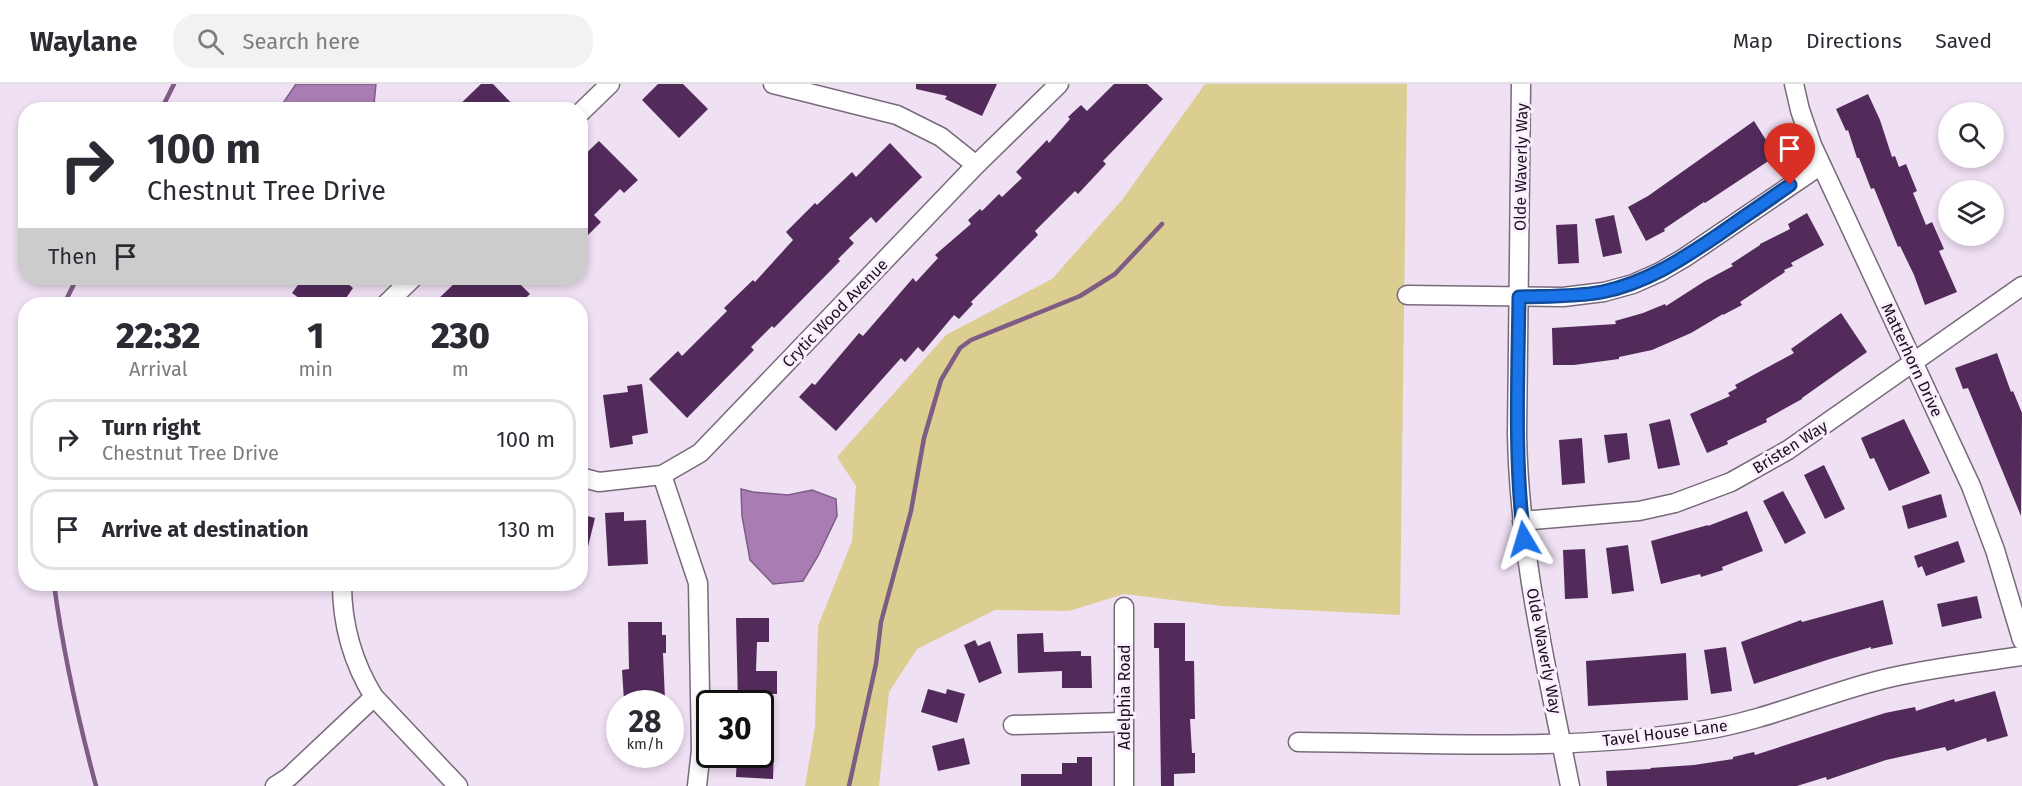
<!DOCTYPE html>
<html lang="en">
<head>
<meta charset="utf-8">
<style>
	:root { --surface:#fff; --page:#f2f2f3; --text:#2b2b33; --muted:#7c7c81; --line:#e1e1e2 }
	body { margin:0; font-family:"Fira Sans",sans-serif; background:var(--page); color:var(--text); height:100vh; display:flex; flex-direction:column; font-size:22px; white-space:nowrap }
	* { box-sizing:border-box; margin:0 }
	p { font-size:20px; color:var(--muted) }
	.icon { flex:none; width:33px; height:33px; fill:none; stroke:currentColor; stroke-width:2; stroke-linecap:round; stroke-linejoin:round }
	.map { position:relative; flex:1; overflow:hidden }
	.details { position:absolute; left:18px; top:213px; width:570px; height:294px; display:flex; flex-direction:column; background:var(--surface); border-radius:24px; box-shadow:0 3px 9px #0003 }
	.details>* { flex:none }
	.hud { position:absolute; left:18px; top:18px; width:570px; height:183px; border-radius:24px; box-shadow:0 3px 9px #0003; background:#fff; color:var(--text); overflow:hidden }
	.controls { position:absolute; left:1938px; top:18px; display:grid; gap:12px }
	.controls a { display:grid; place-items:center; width:66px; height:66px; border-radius:50%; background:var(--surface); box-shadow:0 3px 9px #0003; font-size:30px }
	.speed { position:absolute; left:606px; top:606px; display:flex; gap:12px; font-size:30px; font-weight:700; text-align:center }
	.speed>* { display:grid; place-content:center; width:78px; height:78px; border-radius:50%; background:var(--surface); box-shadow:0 3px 9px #0003; line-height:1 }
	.speed small { font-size:15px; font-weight:400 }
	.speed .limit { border:3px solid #111; border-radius:9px; background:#fff; color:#111 }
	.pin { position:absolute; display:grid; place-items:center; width:51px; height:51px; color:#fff; margin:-62px -26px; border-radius:50% 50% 50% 0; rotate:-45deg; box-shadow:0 0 6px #0007 }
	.pin .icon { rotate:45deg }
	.me { position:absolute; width:66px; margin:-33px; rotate:353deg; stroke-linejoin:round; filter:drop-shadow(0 0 4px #0008) }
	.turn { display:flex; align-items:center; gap:21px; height:126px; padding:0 30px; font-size:27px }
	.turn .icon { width:78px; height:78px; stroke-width:2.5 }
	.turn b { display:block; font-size:42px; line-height:51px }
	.then { display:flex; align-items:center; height:57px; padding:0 30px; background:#0003; gap:12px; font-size:22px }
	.eta { display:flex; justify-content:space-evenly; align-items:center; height:102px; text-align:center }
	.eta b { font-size:36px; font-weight:800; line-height:42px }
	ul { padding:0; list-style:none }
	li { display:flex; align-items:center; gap:18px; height:81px; margin:0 12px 9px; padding:0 18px; border:3px solid var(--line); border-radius:24px }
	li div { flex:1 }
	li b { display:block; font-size:22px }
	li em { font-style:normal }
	header { display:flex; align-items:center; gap:36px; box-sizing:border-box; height:84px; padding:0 30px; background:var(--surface); border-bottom:2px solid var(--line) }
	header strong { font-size:28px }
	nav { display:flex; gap:33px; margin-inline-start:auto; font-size:21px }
	.search { width:420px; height:54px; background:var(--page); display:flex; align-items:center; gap:15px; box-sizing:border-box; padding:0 21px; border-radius:24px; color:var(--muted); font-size:22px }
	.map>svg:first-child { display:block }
	.green { fill:#dccd91 }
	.water { fill:#a97db3; stroke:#7e5d85; stroke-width:1.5 }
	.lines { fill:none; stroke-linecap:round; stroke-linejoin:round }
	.stream { stroke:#7e5d85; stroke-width:4.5 }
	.building { fill:#522b5b }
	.minor-casing { stroke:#786a7b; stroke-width:21 }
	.minor { stroke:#fff; stroke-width:18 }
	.route-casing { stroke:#114b97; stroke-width:15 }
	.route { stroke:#1a73e8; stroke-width:10 }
	.labels { text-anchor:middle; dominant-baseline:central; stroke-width:6; stroke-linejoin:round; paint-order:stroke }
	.street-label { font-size:16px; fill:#181219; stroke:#fbeefe }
</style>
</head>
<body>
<header>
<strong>Waylane</strong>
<div class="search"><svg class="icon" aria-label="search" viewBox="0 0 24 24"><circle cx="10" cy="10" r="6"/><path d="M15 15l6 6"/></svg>Search here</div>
<nav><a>Map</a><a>Directions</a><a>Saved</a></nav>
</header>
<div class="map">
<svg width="2022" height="702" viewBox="0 0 2022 702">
	<rect width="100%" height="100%" fill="#efe0f3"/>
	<path class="green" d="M1205,0H1407L1400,531L1222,522L1124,510L1069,527L995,526L917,565L889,608L879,702H805L815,643L818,542L852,457L856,402L837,373L946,251L1052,195L1122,116Z"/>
	<g class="water">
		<path d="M296,0H376L374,20L369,25H279Z"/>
		<path d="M741,405L753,408L788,411L812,406L836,415L837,432L818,472L803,497L773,500L750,476L742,432Z"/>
	</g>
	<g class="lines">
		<g class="stream">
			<path d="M161,26L174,0"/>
			<path d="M64,220L77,194"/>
			<path d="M54,500C63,568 78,635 96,702"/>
			<path d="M849,702L876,580L881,538L911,427L924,354L941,296L960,264L971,256L1080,212L1115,190L1162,140"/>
		</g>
	</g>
	<g class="building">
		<path d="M481,0H493L518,26H454Z"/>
		<path d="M658,0H683L708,25L679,54L642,16Z"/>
		<path d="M916,0H997L982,32L945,15L947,12L916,5Z"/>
		<path d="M1114,0H1147L1163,15L1103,77L1106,80L1078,110L1075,107L1035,147L1038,151L971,218L973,220L959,235L954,231L923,268L918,263L905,278L901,274L836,347L799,313L812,299L815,301L859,249L863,252L913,194L916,198L938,174L935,171L971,140L968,136L980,125L982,127L999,110L1002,113L1022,94L1016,88L1047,56L1049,59L1070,35L1068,33L1081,21L1087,27Z"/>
		<path d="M1868,10L1880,36L1892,73L1895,72L1899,83L1906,80L1917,107L1913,109L1926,141L1932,138L1944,165L1939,167L1957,208L1925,221L1914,191L1900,162L1898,163L1874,104L1871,105L1859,74H1857L1848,46L1846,47L1836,25Z"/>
		<path d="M1754,37L1776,72L1705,119L1704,118L1664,145L1665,147L1646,157L1628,123L1648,112Z"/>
		<path d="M599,57L638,96L624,109L620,105L594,131L601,138L587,152L580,145V75Z"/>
		<path d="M890,59L922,93L876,139L871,133L849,154L854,159L838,175L840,177L774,244L772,242L751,263L754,266L687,334L649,295L678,267L682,272L727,227L724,224L753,196L755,198L793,156L786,148L815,119L817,121L852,88L856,93Z"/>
		<path d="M1807,129L1824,161L1791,179L1793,182L1784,186L1785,188L1740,218L1742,221L1723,231V230L1691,249L1652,266L1619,273V275L1574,281H1553L1552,244L1616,240L1615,237L1643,229L1665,220L1666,222L1705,197L1733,182L1731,180L1760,161V160L1790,145L1788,140Z"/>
		<path d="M1614,131L1622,169L1603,173L1595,135Z"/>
		<path d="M1577,140L1579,179L1558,180L1556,141Z"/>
		<path d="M303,194H355L348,200L353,204L342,220H307L292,209Z"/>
		<path d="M460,194H527L520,200L530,210L519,220H433Z"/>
		<path d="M1841,229L1867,268L1802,314V315L1766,335L1767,338L1727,357L1728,360L1707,369L1690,330L1730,312L1728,309L1737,304L1735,301L1794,269L1791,265Z"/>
		<path d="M1997,269L2011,308L2013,307L2022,329L2021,432L1968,304L1963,305L1955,284Z"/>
		<path d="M642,300L648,349L632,352L633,360L610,364L603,311L628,308L627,302Z"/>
		<path d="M1670,335L1680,381L1658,385L1649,340Z"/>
		<path d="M1904,335L1930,389L1889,407L1874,374L1870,375L1861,354Z"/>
		<path d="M1627,349L1630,375L1608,379L1604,351Z"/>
		<path d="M1582,354L1585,399L1562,401L1559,356Z"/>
		<path d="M1824,381L1845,425L1825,435L1804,391Z"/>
		<path d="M1783,407L1806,449L1785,460L1763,417Z"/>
		<path d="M1941,410L1947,433L1908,445L1902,422Z"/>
		<path d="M1747,427L1763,467L1722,483L1723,486L1701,493L1700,490L1661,500L1651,457L1708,441V442Z"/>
		<path d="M624,428V437L646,436L648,480L608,482L605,429Z"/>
		<path d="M580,430L595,434L585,475L580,474Z"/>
		<path d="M1958,457L1965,478L1926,492L1922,482L1918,484L1914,472Z"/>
		<path d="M1628,461L1634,507L1612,510L1606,464Z"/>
		<path d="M1585,465L1588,514L1565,515L1563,466Z"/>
		<path d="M1977,512L1982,534L1942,543L1937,520Z"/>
		<path d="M1883,516L1893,560L1871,565V563L1830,575L1754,600L1741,558L1801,536L1802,538Z"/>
		<path d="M736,534H769V558H757L756,587H777V610H771V620H738Z"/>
		<path d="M628,538H662V551H666V569H663L665,616L624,617L622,586L629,585Z"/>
		<path d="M1154,539H1185V577H1194L1195,635H1190L1192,669H1195V689L1174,690V702H1161L1159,564H1154Z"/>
		<path d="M1043,549L1044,568L1081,567V572H1091L1092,604H1062V587L1018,589L1017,550Z"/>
		<path d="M975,556L978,562L990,557L1002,589L979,599L964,561Z"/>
		<path d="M1726,563L1732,607L1711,610L1704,566Z"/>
		<path d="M1686,569L1688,616L1588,622L1586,577Z"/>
		<path d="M928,605L946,610L947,605L965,610L957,639L921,628Z"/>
		<path d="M1995,607L2008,652L1987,658L1986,654L1947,667L1945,663L1886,676L1827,696L1826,693L1797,702H1607L1606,687L1651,685L1650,684L1694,681L1733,675V673L1754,668L1755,671L1885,629L1915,623L1916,627L1954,615L1955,618Z"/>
		<path d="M964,654L970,680L938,687L932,662Z"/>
		<path d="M760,664H774L773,695L736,693L737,670H760Z"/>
		<path d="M1077,673H1092V702H1021V690H1062V679H1077Z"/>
	</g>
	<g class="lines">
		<g class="minor-casing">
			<g id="minor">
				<path d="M773,0L897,31L941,53L976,81"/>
				<path d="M1521,0L1517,350C1519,469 1547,586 1570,702"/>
				<path d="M1794,0L1800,26L1812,61L1971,402L1995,466L2022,556"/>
				<path d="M580,29L610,0"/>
				<path d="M1407,211L1563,213L1604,208L1633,200L1660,188L1684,174L1821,81"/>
				<path d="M386,220L413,194"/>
				<path d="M662,391L698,499L701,666L697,702"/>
				<path d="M580,393L599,398L662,391L700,369L976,81L1059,0"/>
				<path d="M1522,437L1639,427L1675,419L1731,398L1788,366L2022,202"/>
				<path d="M342,500C342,540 353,579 374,613L458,702"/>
				<path d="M1124,523V702"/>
				<path d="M1013,641L1123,638"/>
				<path d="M1298,658C1433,659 1571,668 1705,646C1767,636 1823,610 1884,595C1929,584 1976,579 2022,572"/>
				<path d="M275,702L289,693L374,613"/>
			</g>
		</g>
		<use href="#minor" class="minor"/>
	</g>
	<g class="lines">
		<g class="route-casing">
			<path id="route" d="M1524,455C1514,374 1518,294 1519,213C1547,212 1575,213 1602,208C1646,199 1681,176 1718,151C1742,134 1766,118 1790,101"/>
		</g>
		<use href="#route" class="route"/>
	</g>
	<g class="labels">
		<g class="street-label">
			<text transform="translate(1521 83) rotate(-89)">Olde Waverly Way</text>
			<text transform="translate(835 229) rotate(-46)">Crytic Wood Avenue</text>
			<text transform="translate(1912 276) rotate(65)">Matterhorn Drive</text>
			<text transform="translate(1790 363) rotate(-32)">Bristen Way</text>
			<text transform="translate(1544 567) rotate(79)">Olde Waverly Way</text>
			<text transform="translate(1124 613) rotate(-90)">Adelphia Road</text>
			<text transform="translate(1665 649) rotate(-7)">Tavel House Lane</text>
		</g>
	</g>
</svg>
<div class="controls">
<a><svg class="icon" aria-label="search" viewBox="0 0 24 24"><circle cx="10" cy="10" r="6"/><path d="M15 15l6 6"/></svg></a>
<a><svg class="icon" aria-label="layers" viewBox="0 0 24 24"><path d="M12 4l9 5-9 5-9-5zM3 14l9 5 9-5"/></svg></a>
</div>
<div class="speed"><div>28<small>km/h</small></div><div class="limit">30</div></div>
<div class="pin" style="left:1790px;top:101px;background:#d93025"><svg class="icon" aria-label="arrive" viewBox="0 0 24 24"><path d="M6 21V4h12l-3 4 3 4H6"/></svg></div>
<svg class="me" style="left:1524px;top:455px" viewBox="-20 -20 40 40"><path d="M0-17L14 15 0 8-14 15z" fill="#1a73e8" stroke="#fff" stroke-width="4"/></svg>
<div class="hud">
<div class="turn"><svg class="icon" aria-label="right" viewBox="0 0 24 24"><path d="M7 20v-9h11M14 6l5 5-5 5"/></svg><div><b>100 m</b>Chestnut Tree Drive</div></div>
<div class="then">Then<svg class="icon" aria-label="arrive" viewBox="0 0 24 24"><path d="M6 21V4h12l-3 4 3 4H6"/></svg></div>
</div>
<section class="details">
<div class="eta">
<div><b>22:32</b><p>Arrival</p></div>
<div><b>1</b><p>min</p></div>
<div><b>230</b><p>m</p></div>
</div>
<ul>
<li><svg class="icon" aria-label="right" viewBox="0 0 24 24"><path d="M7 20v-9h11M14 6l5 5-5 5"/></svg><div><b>Turn right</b><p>Chestnut Tree Drive</p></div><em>100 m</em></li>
<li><svg class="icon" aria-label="arrive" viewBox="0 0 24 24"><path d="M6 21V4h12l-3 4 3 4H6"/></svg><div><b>Arrive at destination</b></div><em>130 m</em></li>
</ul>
</section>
</div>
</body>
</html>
